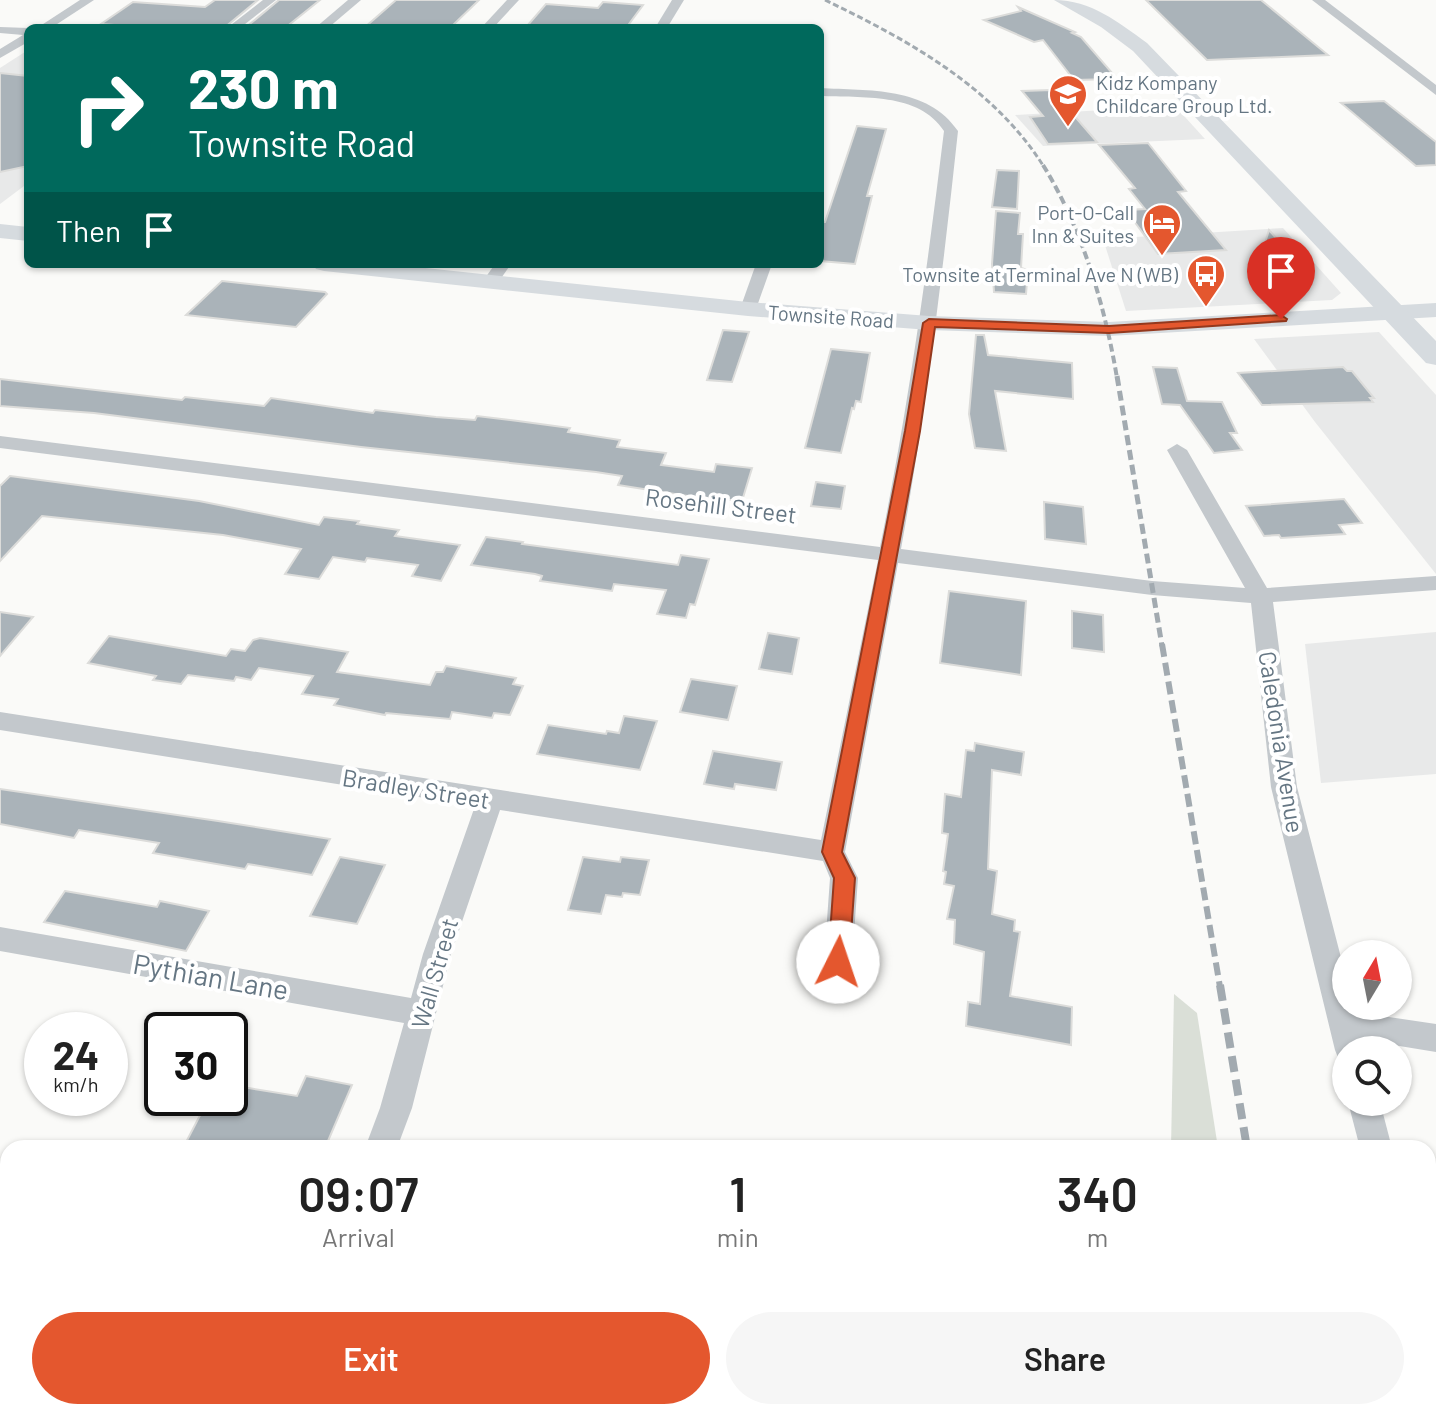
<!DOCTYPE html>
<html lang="en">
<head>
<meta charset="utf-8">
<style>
	:root { --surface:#fff; --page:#f6f6f6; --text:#222; --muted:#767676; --accent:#e4572e }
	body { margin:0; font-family:Barlow,sans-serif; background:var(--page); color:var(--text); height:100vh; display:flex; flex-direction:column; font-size:30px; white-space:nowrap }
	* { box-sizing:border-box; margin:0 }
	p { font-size:26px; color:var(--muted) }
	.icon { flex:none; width:44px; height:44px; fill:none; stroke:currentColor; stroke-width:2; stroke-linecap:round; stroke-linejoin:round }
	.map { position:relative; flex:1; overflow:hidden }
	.panel { position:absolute; left:0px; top:1140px; width:1436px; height:280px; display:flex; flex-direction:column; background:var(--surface); border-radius:24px 24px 0 0; box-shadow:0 2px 6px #0004 }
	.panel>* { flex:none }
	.banner { position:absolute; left:24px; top:24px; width:800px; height:244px; border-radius:12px; box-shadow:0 2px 6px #0004; background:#00695c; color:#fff; overflow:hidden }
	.needle { width:52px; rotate:10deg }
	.buttons { position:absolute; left:1332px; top:940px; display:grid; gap:16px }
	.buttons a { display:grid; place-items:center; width:80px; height:80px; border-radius:50%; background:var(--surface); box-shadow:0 2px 6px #0004; font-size:40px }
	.speed { position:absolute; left:24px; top:1012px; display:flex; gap:16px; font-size:40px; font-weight:700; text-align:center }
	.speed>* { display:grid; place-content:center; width:104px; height:104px; border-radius:50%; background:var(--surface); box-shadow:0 2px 6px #0004; line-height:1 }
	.speed small { font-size:20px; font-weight:400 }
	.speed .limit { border:4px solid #111; border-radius:12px; background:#fff; color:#111 }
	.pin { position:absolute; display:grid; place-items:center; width:68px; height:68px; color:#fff; margin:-82px -34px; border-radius:50% 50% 50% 0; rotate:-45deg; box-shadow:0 0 8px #0007 }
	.pin .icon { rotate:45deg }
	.me { position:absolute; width:88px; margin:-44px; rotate:4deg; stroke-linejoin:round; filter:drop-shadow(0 0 6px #0008) }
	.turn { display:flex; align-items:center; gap:28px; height:168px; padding:0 32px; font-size:36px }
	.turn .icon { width:104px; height:104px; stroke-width:2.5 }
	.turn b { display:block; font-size:56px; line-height:68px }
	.then { display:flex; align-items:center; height:76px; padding:0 32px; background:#0003; gap:16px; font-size:30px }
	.eta { display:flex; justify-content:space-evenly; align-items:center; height:136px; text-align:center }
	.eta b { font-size:48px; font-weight:600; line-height:56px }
	.primary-button { display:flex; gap:16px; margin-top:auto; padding:16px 32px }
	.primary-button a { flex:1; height:92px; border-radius:48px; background:var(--accent); color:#fff; font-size:32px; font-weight:600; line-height:92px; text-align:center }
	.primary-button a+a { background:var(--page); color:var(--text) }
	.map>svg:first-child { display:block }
	.built { fill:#e8e9e9 }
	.green { fill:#dadfd7 }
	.building { fill:#aab3b9; stroke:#dcdcda; stroke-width:2 }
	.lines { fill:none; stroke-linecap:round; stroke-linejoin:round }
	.street { fill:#c3c8cc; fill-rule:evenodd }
	.secondary { fill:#d6dbdf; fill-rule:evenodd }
	.primary { fill:#d6dbdf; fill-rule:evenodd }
	.rail-far4 { stroke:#a2aab0; stroke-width:3; stroke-dasharray:6 3; stroke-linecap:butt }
	.rail-far3 { stroke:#a2aab0; stroke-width:4; stroke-dasharray:8 4; stroke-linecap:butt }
	.rail-far2 { stroke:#a2aab0; stroke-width:5; stroke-dasharray:10 5; stroke-linecap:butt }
	.rail-far1 { stroke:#a2aab0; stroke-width:6; stroke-dasharray:13 6; stroke-linecap:butt }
	.rail { stroke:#a2aab0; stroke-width:8; stroke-dasharray:16 8; stroke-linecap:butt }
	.route { fill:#e4572e; stroke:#94391e; stroke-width:2 }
	.labels { text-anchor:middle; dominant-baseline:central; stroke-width:8; stroke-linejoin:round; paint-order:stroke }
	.far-poi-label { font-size:20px; fill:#657683; stroke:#fff; text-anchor:end }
	.far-street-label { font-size:20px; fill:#657683; stroke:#fff }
	.street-label { font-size:24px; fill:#657683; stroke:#fff }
	.near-street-label { font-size:28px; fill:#657683; stroke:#fff }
</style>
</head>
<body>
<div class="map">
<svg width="1436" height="1420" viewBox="0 0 1436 1420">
	<rect width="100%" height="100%" fill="#fafaf8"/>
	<g class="built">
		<path d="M28,50V183L0,204V68Z"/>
		<path d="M1175,106L1205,139L1043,146L1015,115Z"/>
		<path d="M1283,228L1341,293L1332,300L1126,311L1103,239Z"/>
		<path d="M1379,332L1436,395V574L1315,422L1254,339Z"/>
		<path d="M1436,632V774L1321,783L1305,644Z"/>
	</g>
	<g class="green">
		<path d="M1174,994L1197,1013L1218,1148H1171Z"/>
		<path d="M294,1412H1259L1261,1420H290Z"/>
	</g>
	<g class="building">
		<path d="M215,0H258L224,28H154L101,24L133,2L205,7Z"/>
		<path d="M279,0H320L285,28H245Z"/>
		<path d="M396,0H479L450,28H364Z"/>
		<path d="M1146,0H1261L1328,55L1207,60Z"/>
		<path d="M603,2L643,5L626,28L527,26L546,4L598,8Z"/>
		<path d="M1018,7L1075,32L1072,33L1081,37L1113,74L1110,75L1113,79L1074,80L1043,40L1034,42L984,20L1021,11Z"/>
		<path d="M0,73L28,76V166L0,172Z"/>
		<path d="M1052,90L1097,142L1048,144L1030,117L1043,116L1022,91Z"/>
		<path d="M1384,101L1436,142V165L1416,166L1341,103Z"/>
		<path d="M857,126L886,129L867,196H872L855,264L820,261V222H825Z"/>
		<path d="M1148,143L1186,191L1178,192L1226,250L1158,254L1126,210L1145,209L1129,189L1135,188L1099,145Z"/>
		<path d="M997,170L1019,171L1017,209L992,207Z"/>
		<path d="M996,211L1020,213L1018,234H1023L1021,268L1028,270L1026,294L994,292L992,264Z"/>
		<path d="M1269,230L1300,265L1295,284L1260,277L1262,273L1256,272Z"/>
		<path d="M222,281L325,292L327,294L296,327L186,315Z"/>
		<path d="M723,330L749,332L732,382L707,380Z"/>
		<path d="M976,335H984L988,355L1072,363L1073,399L995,391L1006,451L975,448L969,414Z"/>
		<path d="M831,349L870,353L861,402L856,401L854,409L852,408L841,453L805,448Z"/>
		<path d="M1153,367L1177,368L1187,401L1222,402L1237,433H1230L1242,450L1214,453L1180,405L1162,404Z"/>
		<path d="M1343,367L1347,371H1352L1374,398H1370L1373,402L1262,405L1238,373Z"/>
		<path d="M0,379L182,400L185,397L264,406L271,398L373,413L375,410L436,417L475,420L477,416L518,421L570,428L568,432L620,440L617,447L666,453L661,465L714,472L716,464L752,468L742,501L694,497L618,485L622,476L596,472L361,447L94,413L0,406Z"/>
		<path d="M10,476L199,501L319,525L324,517L359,521L357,524L399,530L395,536L460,545L441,581L412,576L418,565L367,558L365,562L333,557L319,579L285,574L301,549L223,535L42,516L0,561V486Z"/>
		<path d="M816,482L845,486L841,509L811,506Z"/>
		<path d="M1344,499L1362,523L1339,525L1345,534L1281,538L1279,535L1264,536L1246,506Z"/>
		<path d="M1044,502L1083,507L1086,544L1045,539Z"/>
		<path d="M486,537L523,542L522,544L678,565L681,555L709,559L695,605L690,604L686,618L657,614L666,590L614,584L612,591L540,581L542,576L535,574L471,565Z"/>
		<path d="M949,591L1026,601L1021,675L940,663Z"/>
		<path d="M1072,611L1103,615L1104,652L1072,648Z"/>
		<path d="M0,612L33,617L0,656Z"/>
		<path d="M768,633L799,638L792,674L759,669Z"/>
		<path d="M109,636L226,656L231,649L245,651L253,640L260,638L348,652L337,672L430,685L436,672H443L446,666L516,678L513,684L523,686L510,715L494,713L492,718L452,712L450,719L386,713L385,715L334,705L338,699L302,694L313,676L259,668L251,680L236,677L234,681L188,675L181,684L153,680L156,676L88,663Z"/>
		<path d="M691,679L737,686L728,720L680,712Z"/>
		<path d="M624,716L657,721L640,770L537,754L548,725L606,734L607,731L619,733Z"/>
		<path d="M975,743L1024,752L1021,775L992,770L988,869L997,871L992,914L1015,920L1014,931L1020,932L1010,996L1072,1007L1071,1045L966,1026L968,1002L980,1004L984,952L954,944L955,920L947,919L954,886L944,884L946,872L943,871L948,834L942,833L945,794L961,797L966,750L974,751Z"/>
		<path d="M713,751L782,762L776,790L735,784L734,789L704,784Z"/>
		<path d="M0,789L218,821L330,839L312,875L248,864L245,869L153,853L159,843L79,830L74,838L0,824Z"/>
		<path d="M340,857L385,865L357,924L310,916Z"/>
		<path d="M583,857L620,862L621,857L649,860L640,895L623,893L622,897L606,895L601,914L568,910Z"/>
		<path d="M65,891L157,907L160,901L209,911L186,951L44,922Z"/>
		<path d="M306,1076L352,1085L325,1148H183L209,1098H230V1085L297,1096Z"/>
	</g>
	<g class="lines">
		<g class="street">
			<path d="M80,0H94L51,28H37Z"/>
			<path d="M263,0H276L240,28H227Z"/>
			<path d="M348,0H361L328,28H315Z"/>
			<path d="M507,0H519L493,28H481Z"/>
			<path d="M672,0H684L667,28H655Z"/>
			<path d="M1312,0H1325L1436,85V95Z"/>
			<path d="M0,27L28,28V42L0,58V49L23,35L0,33Z"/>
			<path d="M820,88C869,91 927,86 958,131C943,271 926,410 901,549L1152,581L1245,588L1167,450L1177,444L1187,450L1267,588L1436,576V590L1273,602L1297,787L1346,977V1006H1354L1355,1012L1436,1024V1052L1363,1040L1365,1050H1346V1062L1339,1060L1335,1050L1271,787L1251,603L1152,595L898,563L845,852L858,878L852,962L848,971L838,974L828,971L824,962L830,878L823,861L500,810L451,954L412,1108L397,1148H365L380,1108L404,1023L0,951V927L411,998L423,954L475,806L0,730V712L821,840L878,560L0,448V436L880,547C908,409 927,271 944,131C919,92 861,98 820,96Z"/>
			<path d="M495,264H511L497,284H485L483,281Z"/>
			<path d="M756,264H772L756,309L748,314L740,309Z"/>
			<path d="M1348,1102H1380L1392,1148H1360Z"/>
			<path d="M1428,1327L1436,1331V1393L1428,1390Z"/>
			<path d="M0,1352L8,1355V1391L0,1388Z"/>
			<path d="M95,1412H131L133,1420H97Z"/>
			<path d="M260,1412H296L293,1420H257Z"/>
		</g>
		<g class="secondary">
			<path d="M0,224L28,227V241L0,238Z"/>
			<path d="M313,264H388L748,302L929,316L1109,322L1436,303V317L1109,336L929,330L748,316L324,271L316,269Z"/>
		</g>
		<path class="primary" d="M1054,0C1091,0 1118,22 1147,43L1436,341V365L1426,363L1133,51L1101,27Z"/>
		<path class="rail-far4" d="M825,0C908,40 994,87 1044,167"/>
		<path class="rail-far3" d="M1043,165C1082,228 1105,306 1117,378"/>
		<path class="rail-far2" d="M1117,376L1162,646"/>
		<path class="rail-far1" d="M1162,644L1220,987"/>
		<g class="rail">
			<path d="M1220,985L1247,1148"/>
			<path d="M1293,1412L1295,1420"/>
		</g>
	</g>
	<path class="route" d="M1281,315L1287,319L1286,321L1109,333L935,327L920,431L842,852L855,878L849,962L846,969L838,972L831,969L828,962L834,878L822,852L905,431L923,323L929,319L1109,326Z"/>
	<defs>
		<g id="school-pin" transform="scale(2)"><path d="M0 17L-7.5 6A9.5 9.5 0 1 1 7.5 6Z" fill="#e4572e" stroke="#fff"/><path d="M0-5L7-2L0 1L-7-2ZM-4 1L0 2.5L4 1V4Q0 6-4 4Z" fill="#fff"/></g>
		<g id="hotel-pin" transform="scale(2)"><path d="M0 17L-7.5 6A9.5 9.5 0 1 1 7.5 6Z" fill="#e4572e" stroke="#fff"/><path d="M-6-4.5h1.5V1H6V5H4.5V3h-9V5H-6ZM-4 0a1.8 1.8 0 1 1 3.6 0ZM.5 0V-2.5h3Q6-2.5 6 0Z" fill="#fff"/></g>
		<g id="bus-pin" transform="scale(2)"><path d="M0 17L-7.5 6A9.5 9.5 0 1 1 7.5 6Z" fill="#e4572e" stroke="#fff"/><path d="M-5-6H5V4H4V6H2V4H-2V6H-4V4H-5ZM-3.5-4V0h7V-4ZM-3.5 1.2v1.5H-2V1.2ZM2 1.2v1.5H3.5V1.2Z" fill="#fff"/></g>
	</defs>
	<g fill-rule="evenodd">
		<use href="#school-pin" x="1068" y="94"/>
		<use href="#hotel-pin" x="1162" y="223"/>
		<use href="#bus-pin" x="1206" y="274"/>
	</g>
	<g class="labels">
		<g class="far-poi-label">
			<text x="1096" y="82" text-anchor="start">Kidz Kompany<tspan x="1096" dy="23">Childcare Group Ltd.</tspan></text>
			<text x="1134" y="212">Port-O-Call<tspan x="1134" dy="23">Inn &amp; Suites</tspan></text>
			<text x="1178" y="274">Townsite at Terminal Ave N (WB)</text>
		</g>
		<g class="far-street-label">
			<text transform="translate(831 316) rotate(4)">Townsite Road</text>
		</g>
		<g class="street-label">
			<text transform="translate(721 505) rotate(7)">Rosehill Street</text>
			<text transform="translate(1282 742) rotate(81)">Caledonia Avenue</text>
			<text transform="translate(416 788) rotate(9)">Bradley Street</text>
			<text transform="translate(434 973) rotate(-74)">Wall Street</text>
		</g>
		<g class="near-street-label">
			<text transform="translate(211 976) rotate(10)">Pythian Lane</text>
		</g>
	</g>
</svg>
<div class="buttons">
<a><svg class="needle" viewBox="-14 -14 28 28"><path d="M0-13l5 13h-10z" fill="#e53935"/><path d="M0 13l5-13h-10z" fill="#767676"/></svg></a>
<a><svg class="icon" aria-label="search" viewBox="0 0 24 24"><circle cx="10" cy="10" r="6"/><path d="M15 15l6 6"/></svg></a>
</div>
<div class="speed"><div>24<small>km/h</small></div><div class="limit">30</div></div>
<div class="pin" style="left:1281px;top:319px;background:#d93025"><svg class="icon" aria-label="arrive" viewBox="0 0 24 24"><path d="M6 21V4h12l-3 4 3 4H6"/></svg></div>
<svg class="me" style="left:838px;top:962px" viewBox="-20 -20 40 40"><circle r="19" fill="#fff"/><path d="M0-13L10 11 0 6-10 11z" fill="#e4572e"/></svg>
<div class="banner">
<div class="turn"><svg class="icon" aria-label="right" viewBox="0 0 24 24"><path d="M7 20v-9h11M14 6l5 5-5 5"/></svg><div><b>230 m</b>Townsite Road</div></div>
<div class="then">Then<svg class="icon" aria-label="arrive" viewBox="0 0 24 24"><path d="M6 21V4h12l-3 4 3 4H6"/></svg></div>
</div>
<section class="panel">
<div class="eta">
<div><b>09:07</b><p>Arrival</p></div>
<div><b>1</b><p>min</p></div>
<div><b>340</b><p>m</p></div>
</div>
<div class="primary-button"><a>Exit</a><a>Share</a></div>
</section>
</div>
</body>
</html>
